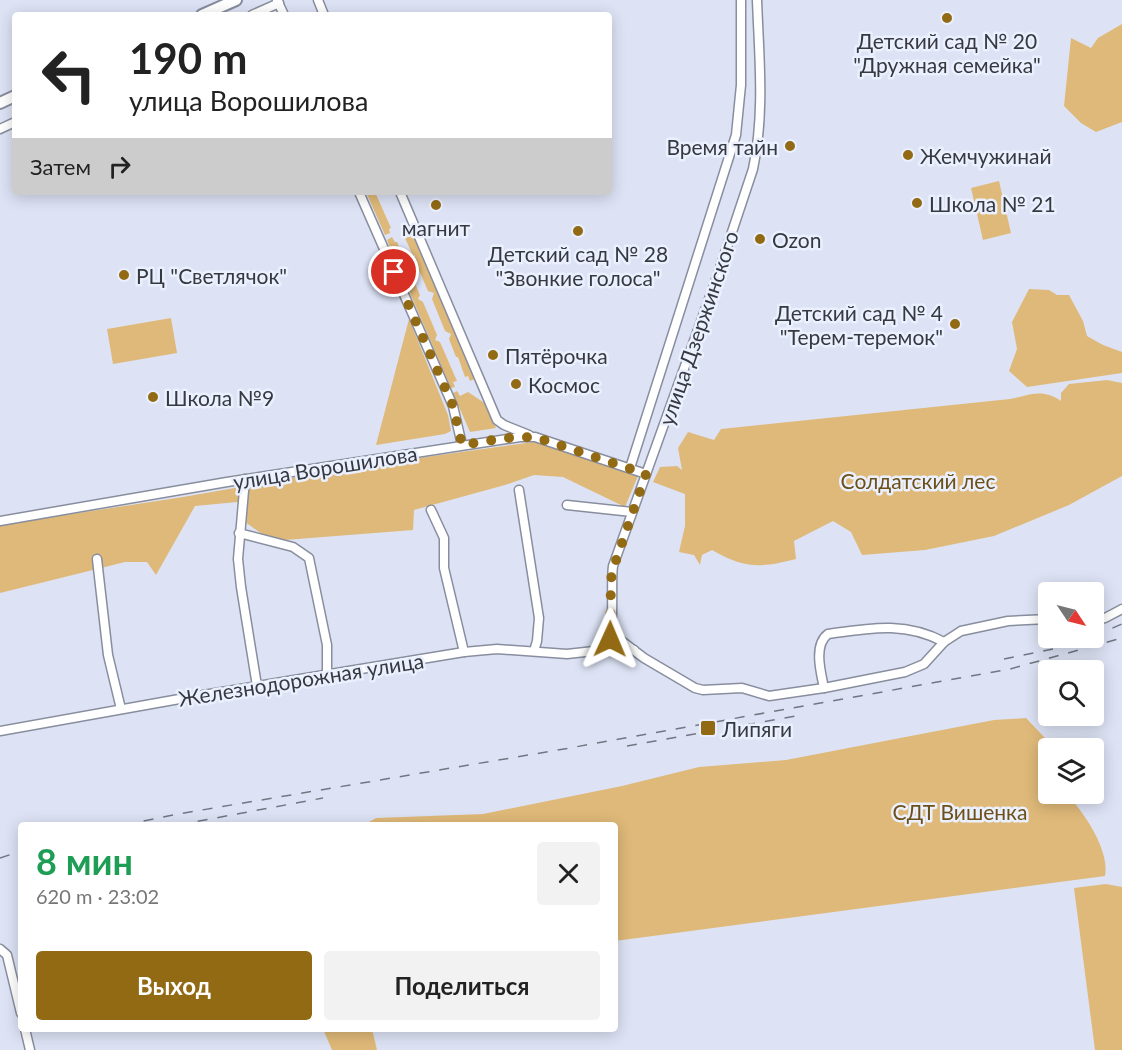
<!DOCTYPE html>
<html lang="ru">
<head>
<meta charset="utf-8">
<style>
	:root { --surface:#fff; --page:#f2f2f2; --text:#222; --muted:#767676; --accent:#926a13 }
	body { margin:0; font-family:Lato,sans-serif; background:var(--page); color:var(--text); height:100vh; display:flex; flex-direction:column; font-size:22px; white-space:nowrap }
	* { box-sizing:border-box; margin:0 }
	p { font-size:20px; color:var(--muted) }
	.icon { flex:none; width:33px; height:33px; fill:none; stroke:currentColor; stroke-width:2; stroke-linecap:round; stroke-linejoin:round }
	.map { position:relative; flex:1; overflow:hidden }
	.details { position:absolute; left:18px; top:822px; width:600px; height:210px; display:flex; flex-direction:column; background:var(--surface); border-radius:6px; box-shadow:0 3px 15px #0003 }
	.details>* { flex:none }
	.top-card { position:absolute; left:12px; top:12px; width:600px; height:183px; border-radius:6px; box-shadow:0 3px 15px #0003; background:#fff; color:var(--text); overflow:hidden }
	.needle { width:39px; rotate:125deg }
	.fabs { position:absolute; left:1038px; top:582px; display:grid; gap:12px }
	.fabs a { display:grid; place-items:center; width:66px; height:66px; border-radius:6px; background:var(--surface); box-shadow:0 3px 15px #0003; font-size:30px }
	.pin { position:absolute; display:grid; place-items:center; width:51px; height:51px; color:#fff; margin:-26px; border:3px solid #fff; border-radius:50%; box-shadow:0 2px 6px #0007 }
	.me { position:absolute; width:66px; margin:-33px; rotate:1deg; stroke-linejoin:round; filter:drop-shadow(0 0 4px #0008) }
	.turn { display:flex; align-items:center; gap:21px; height:126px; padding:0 18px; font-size:27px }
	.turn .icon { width:78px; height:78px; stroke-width:2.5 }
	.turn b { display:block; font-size:42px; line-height:51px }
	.then { display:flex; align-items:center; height:57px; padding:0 18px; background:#0003; gap:12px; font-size:22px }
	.round { display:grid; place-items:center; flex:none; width:63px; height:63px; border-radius:6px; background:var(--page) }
	.overview { display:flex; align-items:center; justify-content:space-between; height:102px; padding:0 18px }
	h1 { font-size:36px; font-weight:700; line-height:45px; color:#1e9e55 }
	.primary-button { display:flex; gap:12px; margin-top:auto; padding:12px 18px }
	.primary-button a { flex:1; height:69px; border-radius:6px; background:var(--accent); color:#fff; font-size:24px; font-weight:700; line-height:69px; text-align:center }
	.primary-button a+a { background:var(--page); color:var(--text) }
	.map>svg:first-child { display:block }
	.green { fill:#dfb979 }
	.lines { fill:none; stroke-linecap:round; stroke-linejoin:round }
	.minor-casing { stroke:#888e9e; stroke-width:11 }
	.major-casing { stroke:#888e9e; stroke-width:14 }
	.minor { stroke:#fff; stroke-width:8 }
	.major { stroke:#fff; stroke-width:10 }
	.rail { stroke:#737682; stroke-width:1.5; stroke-dasharray:10 10; stroke-linecap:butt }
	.route { stroke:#926a13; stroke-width:10; stroke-dasharray:0 18 }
	.poi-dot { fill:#926a13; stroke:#ebf0ff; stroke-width:2 }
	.labels { text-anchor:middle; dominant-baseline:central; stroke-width:5; stroke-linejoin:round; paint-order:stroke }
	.poi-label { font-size:21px; fill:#373941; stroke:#ebf0ff; text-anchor:start }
	.street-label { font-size:21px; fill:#373941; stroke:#ebf0ff }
	.park-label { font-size:21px; fill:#6c5018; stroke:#ebf0ff }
</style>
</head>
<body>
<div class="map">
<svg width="1122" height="1050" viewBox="0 0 1122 1050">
	<rect width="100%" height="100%" fill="#dde3f5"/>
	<g class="green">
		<path d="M1122,24V122L1096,132L1081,123L1064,106L1071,38L1091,48L1098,38Z"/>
		<path d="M999,181L1011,233L983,240L971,188Z"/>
		<path d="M366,192H375L391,228L389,229L390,233L385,235Z"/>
		<path d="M411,229L475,379L470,381L468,376L465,377L458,357H456L449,339L451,334L445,331L432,299L434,293L428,291L415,261V255L413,256L405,238L409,236L407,231Z"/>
		<path d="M392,237L395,242H397L420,295L418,299L423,302L437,335L435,340L440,342L457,381L453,382L455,387L451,388L387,240Z"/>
		<path d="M1029,289L1049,290L1057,295H1069L1083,321L1087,336L1103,345L1122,352V373L1027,387L1009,371L1017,349L1012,322Z"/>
		<path d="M171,318L177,353L113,364L107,329Z"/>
		<path d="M409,319L448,415L451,431L445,434L376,445Z"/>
		<path d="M1107,380L1122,383V476L1069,505L994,536L925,550L862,555L851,532L833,521L794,541L796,559C760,568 745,569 712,550L702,555L700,565L694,555L679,552L685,526V494L653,482L660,467L677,466L682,470L678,448L688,432L714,440L721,429L1010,399C1030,395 1043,388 1061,401V393L1069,384Z"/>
		<path d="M457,391L460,396L468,392L486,404L496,428L470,432L453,393Z"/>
		<path d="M534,442L598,460L638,476L625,507L563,477L534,475L505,485L414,510L413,530L272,541L245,522L248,501L195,506L156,575L147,562H125L105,567L0,593V525L183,497L354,467Z"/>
		<path d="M1026,718L1045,738L1049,748L1048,794H1067C1084,813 1110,850 1105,876L615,941V825H364L376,818L483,814L622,786L699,767L786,760L994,720Z"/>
		<path d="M1106,884L1122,887V1050H1095L1074,888Z"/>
		<path d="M323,1029H372L377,1050H332Z"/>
	</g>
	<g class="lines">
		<g class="minor-casing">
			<g id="minor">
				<path d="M277,0L284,15"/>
				<path d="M318,0L324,15"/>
				<path d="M252,15L279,3"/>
				<path d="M0,129L15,122"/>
				<path d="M359,192L453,406L462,445"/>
				<path d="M400,192L497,420L504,425L529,435"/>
				<path d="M630,468L736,135L741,85V0"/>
				<path d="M245,479L238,559L241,587L257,686"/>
				<path d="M519,490L539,618L537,641L534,651"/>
				<path d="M567,505L632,512"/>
				<path d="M431,510L444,538V568L464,652"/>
				<path d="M0,521L227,482L520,437H535L646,474"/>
				<path d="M239,533L293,547L309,558L327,645V674"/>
				<path d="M97,559L108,655L121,709"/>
				<path d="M1094,620L1105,618L1122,609"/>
				<path d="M611,633L644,658L695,688L703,690L742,688L769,696L824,688L905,672L924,664L944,642L961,631L1008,621L1048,619"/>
				<path d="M603,650C617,636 610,587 613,566L718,274L753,169C765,113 759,56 757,0"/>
				<path d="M824,688C821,673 813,645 828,634C870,628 905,621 944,642"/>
				<path d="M0,731L185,698L464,652L497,649L567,654L603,650H634"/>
				<path d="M0,949L7,955L21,1013"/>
				<path d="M25,1029L30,1050"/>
			</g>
		</g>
		<g class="major-casing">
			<g id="major">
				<path d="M202,15L236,0"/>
				<path d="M0,103L15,96"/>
			</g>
		</g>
		<use href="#minor" class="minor"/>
		<use href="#major" class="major"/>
		<g class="rail">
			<path d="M1094,636L1122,624"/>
			<path d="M1065,645L1091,638"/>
			<path d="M1004,659L1072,645"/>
			<path d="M627,746L802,715"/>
			<path d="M124,825L178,814L564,749L1010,669L1122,638"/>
			<path d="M178,825L323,798"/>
			<path d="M0,858L21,851"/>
		</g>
	</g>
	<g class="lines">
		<path class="route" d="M394,272L453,406L462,445L506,438L535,437L646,474L614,566L611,579L610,639"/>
	</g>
	<g class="poi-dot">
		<circle cx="947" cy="18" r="6"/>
		<circle cx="790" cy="146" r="6"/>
		<circle cx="908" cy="155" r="6"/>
		<circle cx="917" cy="203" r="6"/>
		<circle cx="436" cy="205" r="6"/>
		<circle cx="578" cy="231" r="6"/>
		<circle cx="760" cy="239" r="6"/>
		<circle cx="124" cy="275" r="6"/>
		<circle cx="955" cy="324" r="6"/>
		<circle cx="493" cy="355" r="6"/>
		<circle cx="516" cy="384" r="6"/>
		<circle cx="153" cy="397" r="6"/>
		<rect x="700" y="720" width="16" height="16" rx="3"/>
	</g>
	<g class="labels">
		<g class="poi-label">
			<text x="947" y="40" text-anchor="middle">Детский сад № 20<tspan x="947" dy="24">"Дружная семейка"</tspan></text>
			<text x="778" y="146" text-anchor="end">Время тайн</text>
			<text x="920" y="155">Жемчужинай</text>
			<text x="929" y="203">Школа № 21</text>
			<text x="436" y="227" text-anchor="middle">магнит</text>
			<text x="772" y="239">Ozon</text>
			<text x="578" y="253" text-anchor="middle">Детский сад № 28<tspan x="578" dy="24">"Звонкие голоса"</tspan></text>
			<text x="136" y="275">РЦ "Светлячок"</text>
			<text x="943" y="312" text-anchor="end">Детский сад № 4<tspan x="943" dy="24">"Терем-теремок"</tspan></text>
			<text x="505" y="355">Пятёрочка</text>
			<text x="528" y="384">Космос</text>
			<text x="165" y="397">Школа №9</text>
			<text x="722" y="728">Липяги</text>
		</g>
		<g class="street-label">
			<text transform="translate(698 328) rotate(-71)">улица Дзержинского</text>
			<text transform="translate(325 467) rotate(-9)">улица Ворошилова</text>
			<text transform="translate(301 679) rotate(-9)">Железнодорожная улица</text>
		</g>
		<g class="park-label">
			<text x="918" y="480">Солдатский лес</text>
			<text x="960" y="811">СДТ Вишенка</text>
		</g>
	</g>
</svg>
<div class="fabs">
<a><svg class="needle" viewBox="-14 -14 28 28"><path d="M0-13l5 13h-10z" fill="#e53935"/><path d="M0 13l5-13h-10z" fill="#767676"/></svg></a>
<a><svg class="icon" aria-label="search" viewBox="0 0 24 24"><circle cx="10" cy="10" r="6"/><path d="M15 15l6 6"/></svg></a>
<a><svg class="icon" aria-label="layers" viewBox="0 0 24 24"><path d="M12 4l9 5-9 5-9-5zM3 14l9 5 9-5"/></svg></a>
</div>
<div class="pin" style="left:394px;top:272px;background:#d93025"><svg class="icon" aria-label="arrive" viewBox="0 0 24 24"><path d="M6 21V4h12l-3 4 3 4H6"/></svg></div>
<svg class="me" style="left:610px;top:639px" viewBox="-20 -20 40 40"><path d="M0-17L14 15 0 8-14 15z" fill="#926a13" stroke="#fff" stroke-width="4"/></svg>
<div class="top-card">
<div class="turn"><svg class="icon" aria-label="left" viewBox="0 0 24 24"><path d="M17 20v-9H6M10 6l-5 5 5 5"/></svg><div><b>190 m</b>улица Ворошилова</div></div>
<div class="then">Затем<svg class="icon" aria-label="right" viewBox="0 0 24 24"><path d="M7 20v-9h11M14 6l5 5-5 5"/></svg></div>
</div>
<section class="details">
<div class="overview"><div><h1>8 мин</h1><p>620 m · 23:02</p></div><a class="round"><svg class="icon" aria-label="close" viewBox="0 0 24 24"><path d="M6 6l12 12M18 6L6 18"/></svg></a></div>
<div class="primary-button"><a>Выход</a><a>Поделиться</a></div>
</section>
</div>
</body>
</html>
